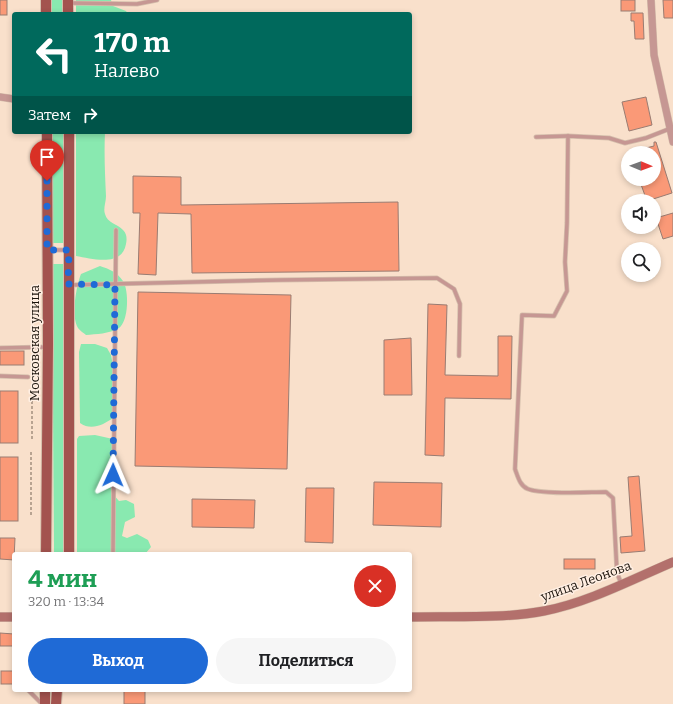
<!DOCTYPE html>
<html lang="ru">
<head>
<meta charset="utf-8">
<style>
	:root { --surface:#fff; --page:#f6f6f6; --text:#202124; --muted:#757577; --accent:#1f6ad6 }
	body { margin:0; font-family:Bitter,serif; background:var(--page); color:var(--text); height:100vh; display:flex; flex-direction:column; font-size:15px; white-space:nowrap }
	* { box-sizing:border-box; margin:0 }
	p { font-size:13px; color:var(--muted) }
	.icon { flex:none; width:22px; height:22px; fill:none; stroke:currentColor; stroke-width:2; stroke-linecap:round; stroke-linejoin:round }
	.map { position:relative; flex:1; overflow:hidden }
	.panel { position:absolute; left:12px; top:552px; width:400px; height:140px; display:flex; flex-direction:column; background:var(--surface); border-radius:4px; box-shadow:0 2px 6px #0003 }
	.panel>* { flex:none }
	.banner { position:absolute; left:12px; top:12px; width:400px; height:122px; border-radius:4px; box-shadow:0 2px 6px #0003; background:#00695c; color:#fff; overflow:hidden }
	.needle { width:26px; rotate:91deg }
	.controls { position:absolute; left:621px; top:146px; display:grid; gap:8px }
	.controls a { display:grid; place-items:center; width:40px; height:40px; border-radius:50%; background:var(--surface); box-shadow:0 2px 6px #0003; font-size:20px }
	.pin { position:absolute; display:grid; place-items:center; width:34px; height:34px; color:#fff; margin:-41px -17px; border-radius:50% 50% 50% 0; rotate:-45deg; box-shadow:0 0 4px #0007 }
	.pin .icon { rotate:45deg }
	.me { position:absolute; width:44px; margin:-22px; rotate:1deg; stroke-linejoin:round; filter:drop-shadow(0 0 3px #0008) }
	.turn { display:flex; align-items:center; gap:14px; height:84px; padding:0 16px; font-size:18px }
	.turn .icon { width:52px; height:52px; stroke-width:2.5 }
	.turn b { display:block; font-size:28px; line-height:34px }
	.then { display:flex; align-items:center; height:38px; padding:0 16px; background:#0003; gap:8px; font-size:15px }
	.round { display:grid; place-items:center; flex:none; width:42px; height:42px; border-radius:21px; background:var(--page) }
	.headline { display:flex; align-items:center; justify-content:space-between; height:68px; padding:0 16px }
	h1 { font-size:24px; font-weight:700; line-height:30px; color:#1e9e55 }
	.cta { display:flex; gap:8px; margin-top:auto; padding:8px 16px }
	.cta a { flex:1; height:46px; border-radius:24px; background:var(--accent); color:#fff; font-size:16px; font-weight:700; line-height:46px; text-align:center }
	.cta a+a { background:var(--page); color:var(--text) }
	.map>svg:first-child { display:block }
	.green { fill:#89e9b0 }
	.building { fill:#fa9977; stroke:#997c72 }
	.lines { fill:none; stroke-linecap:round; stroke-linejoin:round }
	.lane-casing { stroke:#d5bfac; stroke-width:5 }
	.street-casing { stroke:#d5bfac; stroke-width:8 }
	.secondary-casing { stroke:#d5bfac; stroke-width:10 }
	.primary-casing { stroke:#d5bfac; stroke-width:12 }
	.path { stroke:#a28f7f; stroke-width:1.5; stroke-dasharray:3 2; stroke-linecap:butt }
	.lane { stroke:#c69793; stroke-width:3.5 }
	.street { stroke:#c69793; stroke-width:7 }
	.secondary { stroke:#b3706c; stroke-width:9 }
	.primary { stroke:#a3534f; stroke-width:10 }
	.route { stroke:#1f6ad6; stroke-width:7; stroke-dasharray:0 12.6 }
	.labels { text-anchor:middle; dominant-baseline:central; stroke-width:3; stroke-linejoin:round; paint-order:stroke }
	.street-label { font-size:13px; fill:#1a120a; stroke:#ffefe3 }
</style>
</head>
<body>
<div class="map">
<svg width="673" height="704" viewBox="0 0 673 704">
	<rect width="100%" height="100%" fill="#f9e0cb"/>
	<g class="green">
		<rect x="50" y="0" width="14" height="14"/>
		<path d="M76,0H111L113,6L126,11L128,14H76Z"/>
		<rect x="51" y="132" width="14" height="111"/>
		<path d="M76,132H105C104,154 105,174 106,196C106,202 103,209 105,214C107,223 118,224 123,230C127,234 127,239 126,244C122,267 93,259 76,256Z"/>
		<path d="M52,264H63L64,554H54Z"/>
		<path d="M100,266C109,269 117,272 123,281C129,290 129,321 119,328C109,334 96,334 86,335C84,333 80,331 78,328C71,316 76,287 81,274Z"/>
		<path d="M81,344H95L107,348L111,355L117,388L113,418C103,425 91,431 80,423L79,352Z"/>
		<path d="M95,435L113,439L111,484L112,493L119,501L126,500L134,504L135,517L125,522L122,536L127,538L137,534L148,540L151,547L145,554H77V439L79,436Z"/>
	</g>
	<g class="building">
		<rect x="0" y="0" width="7" height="15"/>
		<rect x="621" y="0" width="14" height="11"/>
		<path d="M663,0H673V18H664Z"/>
		<path d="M631,13H643L644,39H635L634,21H631Z"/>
		<path d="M646,97L652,125L629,131L622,102Z"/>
		<path d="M654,142H656L672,193L647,201L639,179H654V153H635L634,151L654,146Z"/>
		<path d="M133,176L181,177V205L398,202L399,271L192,273L191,214L158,213L156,275L138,274L140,213H133Z"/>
		<path d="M673,213V236L663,239L656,218Z"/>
		<path d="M138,292L291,295L287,469L135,466Z"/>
		<path d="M428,304L447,305L445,375L498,376V336H512L511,399L445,398L444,456L425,455Z"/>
		<path d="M411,338L412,395H384V340Z"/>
		<rect x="0" y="351" width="24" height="14"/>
		<rect x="0" y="391" width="18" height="52"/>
		<rect x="0" y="457" width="18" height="64"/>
		<path d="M639,476L645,551L621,553L620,537L632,536L628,477Z"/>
		<path d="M374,482L442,483L441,527L373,525Z"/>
		<path d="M306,488H334L333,543L305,542Z"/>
		<path d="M192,499L255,500L254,528L192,527Z"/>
		<path d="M0,538H15L14,560L0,559Z"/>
		<rect x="564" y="559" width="31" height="10"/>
		<path d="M0,633L14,634V646H0Z"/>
		<rect x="1" y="671" width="13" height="13"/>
		<rect x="124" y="690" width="21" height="14"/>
	</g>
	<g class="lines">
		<g class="lane-casing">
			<g id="lane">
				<path d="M69,3L137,4L157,0"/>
				<path d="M536,137L568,136"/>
				<path d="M48,250H68"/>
				<path d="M70,285L280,280L437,278L454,289L460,304L459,356"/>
				<path d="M0,348L47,347"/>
				<path d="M0,376L28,377"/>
				<path d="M113,554L116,230"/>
				<path d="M621,583L617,573L613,498L606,492C589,492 543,495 528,489C520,486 518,477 515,469L522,315L554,316L567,291L565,262L567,223L568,136L609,138L625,143L646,138L669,129"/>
				<path d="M28,690L42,704"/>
			</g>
		</g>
		<g class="street-casing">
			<g id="street">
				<path d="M651,0L654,55L673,142"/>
				<path d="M0,97L14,99"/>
			</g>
		</g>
		<g class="secondary-casing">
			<g id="secondary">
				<path d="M0,617H14"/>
				<path d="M410,617C453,616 502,619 544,611C587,603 633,579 673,562"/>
			</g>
		</g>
		<g class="primary-casing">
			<g id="primary">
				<path d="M46,0V14"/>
				<path d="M68,0V14"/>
				<path d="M69,132V554"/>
				<path d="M46,554L48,344L47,132"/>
				<path d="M45,690V704"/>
				<path d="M56,704L57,690"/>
			</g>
		</g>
		<g class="path">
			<path d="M32,439V392"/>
			<path d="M31,515V450"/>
		</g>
		<use href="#lane" class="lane"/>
		<use href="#street" class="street"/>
		<use href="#secondary" class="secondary"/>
		<use href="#primary" class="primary"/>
	</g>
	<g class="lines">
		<path class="route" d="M47,181V250H69L68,284L115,285L113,475"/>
	</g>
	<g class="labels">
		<g class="street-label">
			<text transform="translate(34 343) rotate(-90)">Московская улица</text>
			<text transform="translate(586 581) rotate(-20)">улица Леонова</text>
		</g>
	</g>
</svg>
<div class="controls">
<a><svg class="needle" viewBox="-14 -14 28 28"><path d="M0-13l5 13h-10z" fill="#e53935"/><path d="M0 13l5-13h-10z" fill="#757577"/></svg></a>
<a><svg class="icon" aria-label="sound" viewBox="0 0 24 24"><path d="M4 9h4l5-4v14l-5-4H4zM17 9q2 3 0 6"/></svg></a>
<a><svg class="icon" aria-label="search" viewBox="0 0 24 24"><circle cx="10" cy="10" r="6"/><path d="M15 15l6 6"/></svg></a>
</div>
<div class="pin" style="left:47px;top:181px;background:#d93025"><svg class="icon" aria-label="arrive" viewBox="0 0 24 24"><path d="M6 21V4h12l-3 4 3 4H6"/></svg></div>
<svg class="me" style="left:113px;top:475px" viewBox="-20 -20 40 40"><path d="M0-17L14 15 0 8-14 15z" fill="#1f6ad6" stroke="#fff" stroke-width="4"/></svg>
<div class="banner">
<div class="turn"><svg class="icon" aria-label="left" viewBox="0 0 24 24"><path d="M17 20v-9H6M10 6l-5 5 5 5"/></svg><div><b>170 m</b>Налево</div></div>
<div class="then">Затем<svg class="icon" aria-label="right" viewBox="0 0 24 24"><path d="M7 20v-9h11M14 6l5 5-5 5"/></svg></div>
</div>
<section class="panel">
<div class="headline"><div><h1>4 мин</h1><p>320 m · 13:34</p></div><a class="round" style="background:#d93025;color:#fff"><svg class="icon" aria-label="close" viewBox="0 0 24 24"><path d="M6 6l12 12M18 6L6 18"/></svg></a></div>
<div class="cta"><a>Выход</a><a>Поделиться</a></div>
</section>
</div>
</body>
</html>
